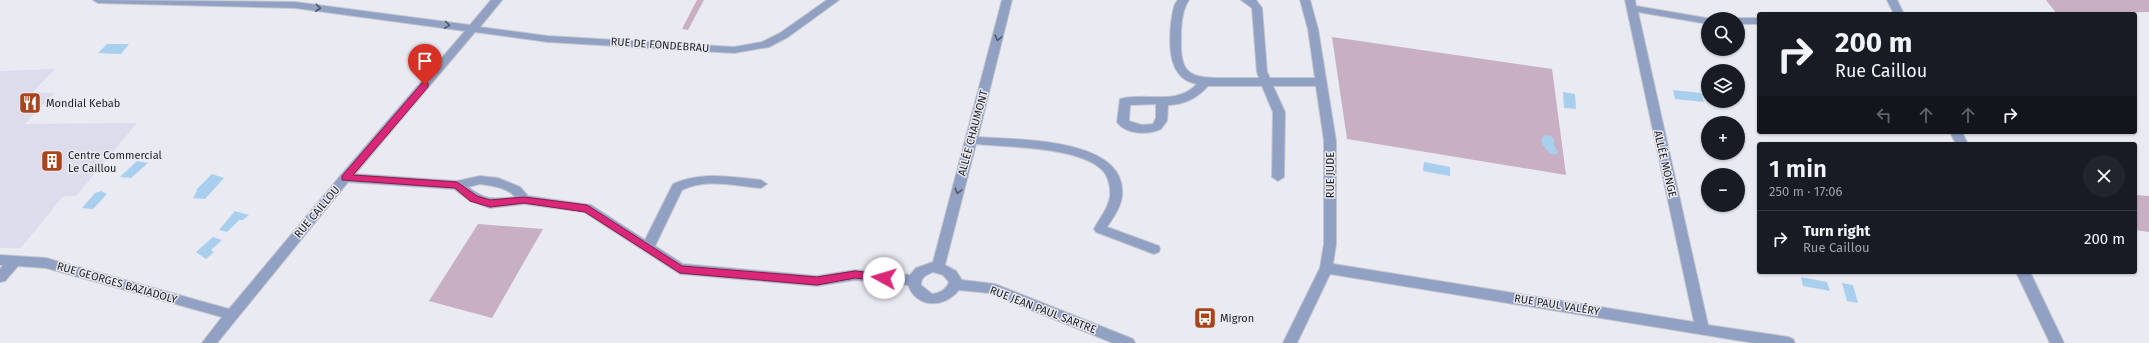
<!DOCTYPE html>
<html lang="en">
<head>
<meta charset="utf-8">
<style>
	:root { --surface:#171b24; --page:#20242c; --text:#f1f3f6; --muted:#9ea1a6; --line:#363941 }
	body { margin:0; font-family:"Fira Sans",sans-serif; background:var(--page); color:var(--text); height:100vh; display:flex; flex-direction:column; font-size:15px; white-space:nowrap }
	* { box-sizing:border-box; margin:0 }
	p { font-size:13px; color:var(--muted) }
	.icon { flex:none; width:22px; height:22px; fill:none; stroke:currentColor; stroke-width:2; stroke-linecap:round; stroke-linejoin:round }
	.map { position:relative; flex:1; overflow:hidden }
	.side { position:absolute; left:1757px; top:142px; width:380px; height:132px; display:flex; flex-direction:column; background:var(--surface); border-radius:4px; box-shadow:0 1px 3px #0004 }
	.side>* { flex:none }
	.hud { position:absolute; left:1757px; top:12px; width:380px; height:122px; border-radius:4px; box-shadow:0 1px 3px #0004; background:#171b24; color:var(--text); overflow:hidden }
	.fabs { position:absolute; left:1701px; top:12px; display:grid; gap:8px }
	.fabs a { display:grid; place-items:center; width:44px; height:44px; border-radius:50%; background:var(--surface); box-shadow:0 1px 3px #0004; font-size:20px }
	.pin { position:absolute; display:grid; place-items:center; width:34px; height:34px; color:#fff; margin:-41px -17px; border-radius:50% 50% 50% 0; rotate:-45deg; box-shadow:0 0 4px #0007 }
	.pin .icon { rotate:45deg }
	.me { position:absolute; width:44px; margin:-22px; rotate:276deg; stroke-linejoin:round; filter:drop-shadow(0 0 3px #0008) }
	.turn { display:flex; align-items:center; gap:14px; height:84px; padding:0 12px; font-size:18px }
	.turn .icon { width:52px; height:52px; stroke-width:2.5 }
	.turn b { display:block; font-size:28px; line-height:34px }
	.lanes { display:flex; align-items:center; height:38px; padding:0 12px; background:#0003; justify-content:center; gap:20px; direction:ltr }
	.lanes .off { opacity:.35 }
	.round { display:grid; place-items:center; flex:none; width:42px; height:42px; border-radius:21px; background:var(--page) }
	.summary { display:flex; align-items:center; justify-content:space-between; height:68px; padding:0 12px }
	h1 { font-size:24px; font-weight:600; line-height:30px }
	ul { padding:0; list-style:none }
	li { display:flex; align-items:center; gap:12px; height:56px; padding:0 12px; border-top:1px solid var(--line) }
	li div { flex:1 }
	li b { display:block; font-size:15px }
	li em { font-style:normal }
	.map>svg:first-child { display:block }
	.built { fill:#dddcec }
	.green { fill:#c8afc3 }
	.water { fill:#a8cfed }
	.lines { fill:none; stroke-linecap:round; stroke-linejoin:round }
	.street-casing { stroke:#c5c5cd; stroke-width:2 }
	.street { fill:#90a1c3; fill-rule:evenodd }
	.oneway { stroke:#515869 }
	.route { fill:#db2777; stroke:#8e194d }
	.labels { text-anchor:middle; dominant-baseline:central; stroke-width:3; stroke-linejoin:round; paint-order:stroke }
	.street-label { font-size:11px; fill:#1d1d20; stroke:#eaeaf3 }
	.poi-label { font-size:11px; fill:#1d1d20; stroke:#eaeaf3; text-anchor:start }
</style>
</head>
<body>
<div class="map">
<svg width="2149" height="343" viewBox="0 0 2149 343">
	<rect width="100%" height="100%" fill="#eaeaf3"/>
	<path class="built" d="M55,69L33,92L54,93L25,124L137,123L76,196H63L21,248H0V71Z"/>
	<g class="green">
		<path d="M697,0H704L688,30L682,29Z"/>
		<path d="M2046,0H2149V12L2057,14Z"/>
		<path d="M1332,37L1552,69L1566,175L1347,139Z"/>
		<path d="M2135,195L2149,196V232L2135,230Z"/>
		<path d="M478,224L543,229L492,318L429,301Z"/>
	</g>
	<g class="water">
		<path d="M107,44H129L121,54L98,53Z"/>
		<path d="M1673,90L1701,93L1704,102L1675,99Z"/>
		<path d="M1563,92L1575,94L1576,109L1564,108Z"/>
		<path d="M1544,135L1551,136L1554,140V145L1558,152L1557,154H1550L1542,144L1541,140Z"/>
		<path d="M137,161L148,163L131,178L120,177Z"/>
		<path d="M1424,162L1450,167V176L1423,171Z"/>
		<path d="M212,174L224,178L205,199L193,198L197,191L196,190Z"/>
		<path d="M101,191L107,194L93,209L82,208L95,193Z"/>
		<path d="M235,211L249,215L243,220H239L227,232L219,230Z"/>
		<path d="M213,237L222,240L211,250L214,252L206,259L196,252Z"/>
		<path d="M1801,277L1827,282L1830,291L1803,286Z"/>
		<path d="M1842,283L1853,285L1858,303L1847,301Z"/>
	</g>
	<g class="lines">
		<g class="street-casing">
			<g id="street">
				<path d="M93,0L295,2L470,25L491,0H502L480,27L548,36L734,47L762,42L780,33L827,0H839L788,37L769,47L734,53L548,42L475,32L355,174L457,181L480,176L498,178L520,187L528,196L591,205L645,240L673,184C702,171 731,177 761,180L767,184L761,188C735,186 706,178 682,190L655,246L683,264L817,276L855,270L910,275L916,268L933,262L1002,0H1012L978,137C1016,140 1128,137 1122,196C1121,207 1113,218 1107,227L1159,246L1160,249L1159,252L1154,254L1096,232L1094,229C1099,219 1109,208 1110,196C1111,187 1108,174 1100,168C1076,147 1007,147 976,144L945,265L956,271L962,280L995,284L1133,339L1135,343H1113L989,293L959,290C944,309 916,308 908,285L855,280L817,286L680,274L584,212L524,204L490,208L470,201L454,189L348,182L217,343H202L222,317L46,268L18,266L5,281L0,282V269L3,265H0V255L46,258L229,309L341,175L465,31L295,8L98,3ZM480,184C492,186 507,187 515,197C493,199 486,201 468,187ZM933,272L943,275L949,282C946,290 940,293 932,294L921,285C921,277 926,275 933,272Z"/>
				<path d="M1178,0H1189C1182,10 1181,25 1181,38C1180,71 1187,78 1219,78C1232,78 1246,78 1259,78L1257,72L1252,8L1241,0H1256L1262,8L1267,72L1270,78H1315L1308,29L1300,0H1310L1318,29L1336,141V244L1333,264L1694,322L1625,0H1635L1636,6L1712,19H1708V24L1638,12L1708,325L1788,337L1793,339L1795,343H1754L1330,274L1297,343H1283L1320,268L1324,244V141L1316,86H1273L1285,112L1284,177L1278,181L1272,177L1273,112L1262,86H1208C1196,99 1185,104 1168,105L1167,121L1161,129C1148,135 1126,135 1117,122L1120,99C1146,92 1177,106 1197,84C1168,79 1169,46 1171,23C1173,15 1172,6 1178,0ZM1156,104V118L1153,124L1142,125L1129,121L1130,105Z"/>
				<path d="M1887,0H1897L1904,14H1894Z"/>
				<path d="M1738,18H1759V24H1738V19H1734Z"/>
				<path d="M1950,132H1962L1968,144H1956Z"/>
				<path d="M2016,272H2030L2064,343H2050Z"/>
			</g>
		</g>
		<use href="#street" class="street"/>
	</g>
	<defs><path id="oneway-chevron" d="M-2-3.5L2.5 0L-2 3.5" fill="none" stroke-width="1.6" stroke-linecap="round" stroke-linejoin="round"/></defs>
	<g class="oneway">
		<use href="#oneway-chevron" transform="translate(318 8) rotate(6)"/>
		<use href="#oneway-chevron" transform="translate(447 25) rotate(8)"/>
		<use href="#oneway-chevron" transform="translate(998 38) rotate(105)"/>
		<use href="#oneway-chevron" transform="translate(958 191) rotate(105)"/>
	</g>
	<path class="route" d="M425,82L428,83V87L353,175L457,182L477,196L490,200L524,197L587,205L682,266L817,277L855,271L884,274L889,278L884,281L855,278L817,285L680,273L585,212L524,203L490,207L470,201L455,188L342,180V176L422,83Z"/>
	<defs>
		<g id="restaurant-square" transform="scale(1.15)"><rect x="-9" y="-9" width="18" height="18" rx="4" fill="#aa441d" stroke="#eaeaf3"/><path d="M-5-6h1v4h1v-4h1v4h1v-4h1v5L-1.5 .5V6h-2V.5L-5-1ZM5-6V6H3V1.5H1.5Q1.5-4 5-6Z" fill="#fff"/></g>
		<g id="building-square" transform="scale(1.15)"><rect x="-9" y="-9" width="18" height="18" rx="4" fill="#aa441d" stroke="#eaeaf3"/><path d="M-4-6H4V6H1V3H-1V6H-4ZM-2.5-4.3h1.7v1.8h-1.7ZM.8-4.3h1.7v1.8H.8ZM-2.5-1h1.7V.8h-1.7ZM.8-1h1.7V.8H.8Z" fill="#fff"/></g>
		<g id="bus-square" transform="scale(1.15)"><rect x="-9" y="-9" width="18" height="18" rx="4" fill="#aa441d" stroke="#eaeaf3"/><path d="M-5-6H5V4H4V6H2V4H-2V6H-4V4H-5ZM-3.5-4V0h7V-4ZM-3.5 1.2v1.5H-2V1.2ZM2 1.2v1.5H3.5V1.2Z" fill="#fff"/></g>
	</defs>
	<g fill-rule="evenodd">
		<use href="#restaurant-square" x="30" y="103"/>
		<use href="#building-square" x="52" y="161"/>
		<use href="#bus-square" x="1205" y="318"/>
	</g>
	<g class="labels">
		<g class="street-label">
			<text transform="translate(660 45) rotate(4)">RUE DE FONDEBRAU</text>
			<text transform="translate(973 133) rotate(-75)">ALLÉE CHAUMONT</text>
			<text transform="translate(1665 164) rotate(77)">ALLÉE MONGE</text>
			<text transform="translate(1330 175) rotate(-90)">RUE JUDE</text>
			<text transform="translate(317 212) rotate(-50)">RUE CAILLOU</text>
			<text transform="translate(117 283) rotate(16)">RUE GEORGES BAZIADOLY</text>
			<text transform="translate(1557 305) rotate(9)">RUE PAUL VALÉRY</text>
			<text transform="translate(1043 310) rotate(21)">RUE JEAN PAUL SARTRE</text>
		</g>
		<g class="poi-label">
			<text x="46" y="103">Mondial Kebab</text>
			<text x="68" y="155">Centre Commercial<tspan x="68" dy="13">Le Caillou</tspan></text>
			<text x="1220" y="318">Migron</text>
		</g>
	</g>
</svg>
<div class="fabs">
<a><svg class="icon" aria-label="search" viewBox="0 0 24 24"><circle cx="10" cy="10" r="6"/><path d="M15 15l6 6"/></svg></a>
<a><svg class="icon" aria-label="layers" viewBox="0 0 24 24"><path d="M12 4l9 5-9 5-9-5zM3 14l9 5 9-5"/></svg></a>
<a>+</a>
<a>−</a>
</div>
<div class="pin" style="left:425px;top:85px;background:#d93025"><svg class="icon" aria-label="arrive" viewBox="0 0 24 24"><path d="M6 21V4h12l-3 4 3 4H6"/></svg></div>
<svg class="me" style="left:884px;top:278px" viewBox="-20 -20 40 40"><circle r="19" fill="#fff"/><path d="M0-13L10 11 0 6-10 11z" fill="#db2777"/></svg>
<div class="hud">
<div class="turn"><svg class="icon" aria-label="right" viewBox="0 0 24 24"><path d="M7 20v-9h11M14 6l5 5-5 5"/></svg><div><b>200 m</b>Rue Caillou</div></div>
<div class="lanes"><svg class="icon off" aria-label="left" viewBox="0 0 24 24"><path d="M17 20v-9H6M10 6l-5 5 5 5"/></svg><svg class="icon off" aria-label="ahead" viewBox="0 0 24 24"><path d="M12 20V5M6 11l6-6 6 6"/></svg><svg class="icon off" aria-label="ahead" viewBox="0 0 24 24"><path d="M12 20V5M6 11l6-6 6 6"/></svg><svg class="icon" aria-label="right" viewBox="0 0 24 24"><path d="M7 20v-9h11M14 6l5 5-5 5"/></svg></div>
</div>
<section class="side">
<div class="summary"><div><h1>1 min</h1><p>250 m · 17:06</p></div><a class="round"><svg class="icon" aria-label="close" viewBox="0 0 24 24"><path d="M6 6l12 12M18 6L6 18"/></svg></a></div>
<ul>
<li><svg class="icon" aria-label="right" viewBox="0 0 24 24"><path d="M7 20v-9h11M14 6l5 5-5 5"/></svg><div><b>Turn right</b><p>Rue Caillou</p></div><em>200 m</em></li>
</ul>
</section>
</div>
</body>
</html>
